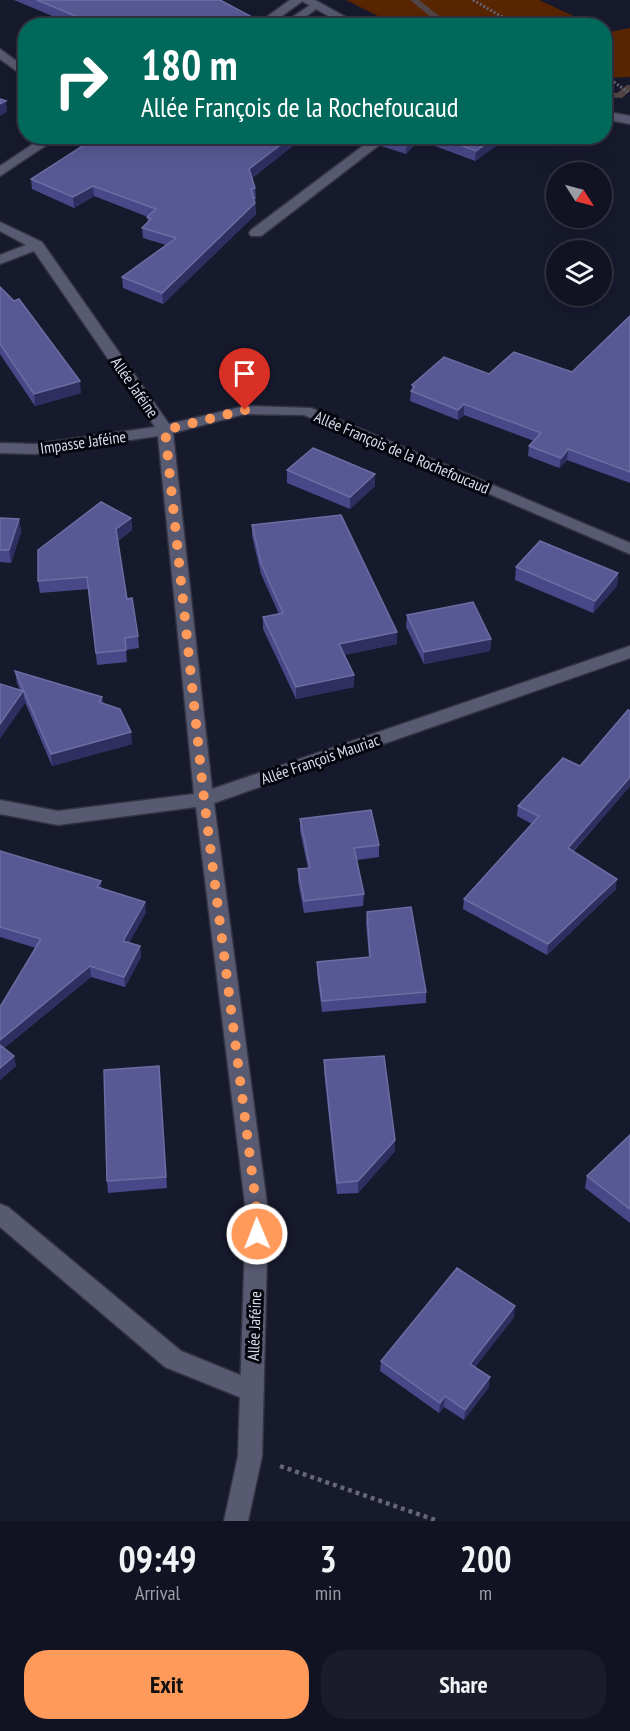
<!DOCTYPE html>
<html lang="en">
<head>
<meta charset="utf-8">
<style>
	:root { --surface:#111322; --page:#1a1c2a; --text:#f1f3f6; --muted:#9c9ea5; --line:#303240; --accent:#ff9a5b }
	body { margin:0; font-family:"PT Sans Narrow",sans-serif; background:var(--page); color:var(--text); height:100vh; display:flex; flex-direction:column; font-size:22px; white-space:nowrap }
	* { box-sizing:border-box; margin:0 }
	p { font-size:20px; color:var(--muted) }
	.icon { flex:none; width:33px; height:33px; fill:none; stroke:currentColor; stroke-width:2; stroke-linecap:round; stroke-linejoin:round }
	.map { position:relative; height:1521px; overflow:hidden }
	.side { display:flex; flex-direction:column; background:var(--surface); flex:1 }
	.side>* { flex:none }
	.banner { position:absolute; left:18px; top:18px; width:594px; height:126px; border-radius:24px; box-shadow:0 6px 24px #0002,0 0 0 2px var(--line); background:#00695c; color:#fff; overflow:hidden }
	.needle { width:39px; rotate:126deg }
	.buttons { position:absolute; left:546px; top:162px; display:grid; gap:12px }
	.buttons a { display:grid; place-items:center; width:66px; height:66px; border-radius:50%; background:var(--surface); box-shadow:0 6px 24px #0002,0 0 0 2px var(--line); font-size:30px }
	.pin { position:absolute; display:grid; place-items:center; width:51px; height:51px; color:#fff; margin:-62px -26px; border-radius:50% 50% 50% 0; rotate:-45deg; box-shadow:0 0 6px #0007 }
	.pin .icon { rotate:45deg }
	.me { position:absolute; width:66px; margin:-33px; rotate:359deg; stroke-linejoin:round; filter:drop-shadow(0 0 4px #0008) }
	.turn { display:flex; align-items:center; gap:21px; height:126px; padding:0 24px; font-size:27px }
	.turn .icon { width:78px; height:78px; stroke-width:2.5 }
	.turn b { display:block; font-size:42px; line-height:51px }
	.eta { display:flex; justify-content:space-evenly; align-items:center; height:102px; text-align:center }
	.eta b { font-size:36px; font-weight:700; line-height:42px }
	.primary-button { display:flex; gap:12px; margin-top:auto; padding:12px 24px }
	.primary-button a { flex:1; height:69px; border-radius:24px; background:var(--accent); color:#111; font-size:24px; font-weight:700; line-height:69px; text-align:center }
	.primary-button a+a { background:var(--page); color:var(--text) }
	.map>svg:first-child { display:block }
	.green { fill:#592600 }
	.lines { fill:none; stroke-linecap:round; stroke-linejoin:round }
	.stream { fill:#524546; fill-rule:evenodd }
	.service-casing { stroke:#333443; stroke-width:3 }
	.minor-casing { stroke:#333443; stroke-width:3 }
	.tertiary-casing { stroke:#333443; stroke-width:3 }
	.path-far1 { stroke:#656779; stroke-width:3; stroke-dasharray:2 2; stroke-linecap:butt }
	.path { stroke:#656779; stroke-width:4.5; stroke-dasharray:4 4; stroke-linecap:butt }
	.service { fill:#585a72; fill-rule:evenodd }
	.minor { fill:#585a72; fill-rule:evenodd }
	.tertiary { fill:#585a72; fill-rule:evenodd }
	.wall { fill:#484889 }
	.shaded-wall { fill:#2e2f60 }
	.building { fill:#585894; stroke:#6c6da2; stroke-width:1.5 }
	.route { stroke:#ff9a5b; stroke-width:10; stroke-dasharray:0 18 }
	.labels { text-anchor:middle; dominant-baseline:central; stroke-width:6; stroke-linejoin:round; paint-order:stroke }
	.street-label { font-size:16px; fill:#dbddeb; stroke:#05050d }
</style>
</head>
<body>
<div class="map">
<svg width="630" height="1521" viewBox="0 0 630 1521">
	<rect width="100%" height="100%" fill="#17192d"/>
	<g class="green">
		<path d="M346,0H539L593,25H396Z"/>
		<path d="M630,28V77L605,78V30L610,32Z"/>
	</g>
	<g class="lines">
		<g class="stream">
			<path d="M410,0H419L452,26H442Z"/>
			<path d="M627,85H630V91L622,98L604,97V92L617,93Z"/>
		</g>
		<g class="service-casing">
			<g id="service">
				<path d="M290,0H304L268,26H254Z"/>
				<path d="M315,2L321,5L319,7L293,26H279Z"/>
				<path d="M376,136H391L261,236H251L249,233L251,230Z"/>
				<path d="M0,1204L8,1207L181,1351L260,1383L264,1391L260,1399L252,1402L165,1367L0,1227Z"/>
			</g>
		</g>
		<g class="minor-casing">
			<g id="minor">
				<path d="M0,49L26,68V78L0,59Z"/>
				<path d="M45,136H60L0,176V166Z"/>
				<path d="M0,222L42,242L169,424L245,406L311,408L630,543V554L304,415L245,414L173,433L212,789L630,646V658L214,803L268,1212L262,1456L248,1521H224L238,1456L246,1212L196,807L58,825L0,814V800L58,811L194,794L158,436L35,454L0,453V443L35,444L155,427L34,251L0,264V255L26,245L0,231Z"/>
			</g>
		</g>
		<g class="tertiary-casing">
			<g id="tertiary">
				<path d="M300,0H315L362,26H346Z"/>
				<path d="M604,111L630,116V124L604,119Z"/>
			</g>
		</g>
		<g class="path-far1">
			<path d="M473,0L518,26"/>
			<path d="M604,75L628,92"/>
		</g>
		<path class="path" d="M280,1466L438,1521"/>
		<use href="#service" class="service"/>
		<use href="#minor" class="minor"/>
		<use href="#tertiary" class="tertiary"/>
	</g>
	<g class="wall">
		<path d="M14,0H220L69,23Z"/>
		<path d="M98,136H305L252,178L255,188L256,199H254L255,203L256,214L163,304L123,288L122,277L166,245L143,238L142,228L148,222L147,217H148L94,196L74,208L32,189L31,179Z"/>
		<path d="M348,136H372L365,141Z"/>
		<path d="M381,136H506V139L475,161L419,140L406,154L381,146Z"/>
		<path d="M0,287L81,393L35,406L0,354Z"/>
		<path d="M630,316V483L567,460L559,468L528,456L529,446L534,441L464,415L458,420L410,401L411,391L412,389V385L489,374L572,372Z"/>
		<path d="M287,470L375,486L350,509L287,483Z"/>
		<path d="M0,518L19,519L21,532L11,563L0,562Z"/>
		<path d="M131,518L132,530L118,541L127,599L138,636L139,648L126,650L127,662L97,665L89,589L40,593L38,581Z"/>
		<path d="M252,525L397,644L344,655L354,687L296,699L263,629V617L279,614L261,574L252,536Z"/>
		<path d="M516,567L618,573L617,586L593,613L515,580Z"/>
		<path d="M407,615L491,639L490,651L424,664L406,627Z"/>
		<path d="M15,671L102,697L103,704L132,744L52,766L17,683Z"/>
		<path d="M630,711V786L573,852L616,889L547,955L463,909L464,899L532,824L517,816L518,806L580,766Z"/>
		<path d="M300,819L379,845V857L357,860L364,894L363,906L304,913L298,881V869L308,868L300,831Z"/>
		<path d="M0,851L101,888L146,912L129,943L140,946L141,957L125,987L91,977L4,1048L16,1066L0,1080V1007L36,948L0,937Z"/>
		<path d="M367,912L426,992V1003L322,1012L317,974V962L369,957L366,924Z"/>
		<path d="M324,1060L395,1140V1151L358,1193L337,1194L324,1071Z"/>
		<path d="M159,1066L167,1188L108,1193L107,1181Z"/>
		<path d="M630,1135V1223L585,1188L587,1176Z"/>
		<path d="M514,1317L475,1367L489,1387L464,1420L444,1407L439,1413L380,1371L381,1361Z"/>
	</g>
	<g class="shaded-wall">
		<path d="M6,101L7,112L0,116V104Z"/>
		<path d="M292,136H305L249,180V169Z"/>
		<path d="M365,136H372L365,141Z"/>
		<path d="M413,136H419V140L406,154L407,144Z"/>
		<path d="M496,136H506V139L475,161L476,151Z"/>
		<path d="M93,186L94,196L74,208L73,197Z"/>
		<path d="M255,203L256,214L163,304L162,293Z"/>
		<path d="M80,381L81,393L35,406L34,394Z"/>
		<path d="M464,404V415L458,420V410Z"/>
		<path d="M568,449L567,460L559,468L561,458Z"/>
		<path d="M375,474V486L350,509V497Z"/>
		<path d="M131,518L132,530L117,541L116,529Z"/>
		<path d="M19,519L21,532L11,563L9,550Z"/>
		<path d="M618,573L617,586L593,613L595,601Z"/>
		<path d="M397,632V644L339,656V644Z"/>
		<path d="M491,639L490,651L424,664V652Z"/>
		<path d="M354,675V687L296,699V687Z"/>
		<path d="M23,691L25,703L0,739V724Z"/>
		<path d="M131,732L132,744L52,766L51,754Z"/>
		<path d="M630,777V786L566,859L568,848Z"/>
		<path d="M617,879L616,889L547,955L548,944Z"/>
		<path d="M101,881L102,891L97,887Z"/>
		<path d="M145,902L146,912L124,952L123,941Z"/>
		<path d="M140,946L141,957L125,987L124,977Z"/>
		<path d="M90,966L91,977L0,1051V1040Z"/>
		<path d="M14,1056L16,1066L0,1080V1068Z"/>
		<path d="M395,1140V1151L358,1193V1181Z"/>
		<path d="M515,1306L514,1317L469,1374L470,1364Z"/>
		<path d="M490,1377L489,1387L464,1420L465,1410Z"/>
		<path d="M445,1396L444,1407L439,1413L440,1403Z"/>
	</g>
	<g class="building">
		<path d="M37,0H220L269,26H64L78,17Z"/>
		<path d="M0,99L6,101L0,104Z"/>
		<path d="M98,136H292L249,169L255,188L251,189L255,203L162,293L122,277L176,238L142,228L151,219L147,217L156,209L93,186L73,197L31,179Z"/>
		<path d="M383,136H413L407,144Z"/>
		<path d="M437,136H496L476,151Z"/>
		<path d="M0,287L14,301L19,299L80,381L34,394L0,344Z"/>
		<path d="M630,316V472L568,449L561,458L529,446L541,433L464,404L458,410L411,391L415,386L412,385L444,357L489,374L514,352L572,372Z"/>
		<path d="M313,448L375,474L350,497L287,470Z"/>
		<path d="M101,502L131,518L116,529L127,599L132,598L138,636L125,638L126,650L96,653L87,577L38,581V550Z"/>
		<path d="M341,515L397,632L339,644L354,675L296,687L263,617L283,613L261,563L252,525Z"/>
		<path d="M0,518L19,519L9,550H0Z"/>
		<path d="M540,541L618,573L595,601L516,567Z"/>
		<path d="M473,602L491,639L424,652L407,615Z"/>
		<path d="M15,671L102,697L99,702L120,709L131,732L51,754Z"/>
		<path d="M0,684L23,691L0,724Z"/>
		<path d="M628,710L630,711V777L568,848L617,879L548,944L464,899L539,816L518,806L563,758L580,766Z"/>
		<path d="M371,810L379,845L354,848L364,894L304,901L298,869L310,868L300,819Z"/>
		<path d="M0,851L101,881L97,887L145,902L123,941L140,946L124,977L90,966L0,1040V1007L41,939L0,927Z"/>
		<path d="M411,907L426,992L322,1001L317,962L370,957L367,912Z"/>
		<path d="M0,1045L14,1056L0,1068Z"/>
		<path d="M384,1056L395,1140L358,1181L337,1183L324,1060Z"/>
		<path d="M159,1066L166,1177L107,1181L104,1070Z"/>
		<path d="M630,1135V1209L587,1176Z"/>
		<path d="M457,1268L515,1306L470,1364L490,1377L465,1410L445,1396L440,1403L381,1361Z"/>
	</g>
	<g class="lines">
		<path class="route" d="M245,410L165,430L204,799L257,1212V1234"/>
	</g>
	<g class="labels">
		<g class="street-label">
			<text transform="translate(135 387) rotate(55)">Allée Jaféine</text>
			<text transform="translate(83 442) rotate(-8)">Impasse Jaféine</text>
			<text transform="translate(402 452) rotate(23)">Allée François de la Rochefoucaud</text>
			<text transform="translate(320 759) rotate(-19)">Allée François Mauriac</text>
			<text transform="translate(254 1326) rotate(-88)">Allée Jaféine</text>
		</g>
	</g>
</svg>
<div class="buttons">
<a><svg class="needle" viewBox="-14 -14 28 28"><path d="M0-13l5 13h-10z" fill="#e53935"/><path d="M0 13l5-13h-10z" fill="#9c9ea5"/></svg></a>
<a><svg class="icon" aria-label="layers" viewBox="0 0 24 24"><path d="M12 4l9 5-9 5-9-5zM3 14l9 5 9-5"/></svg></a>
</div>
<div class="pin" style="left:245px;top:410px;background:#d93025"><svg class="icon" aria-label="arrive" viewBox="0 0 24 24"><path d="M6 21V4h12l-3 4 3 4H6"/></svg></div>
<svg class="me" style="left:257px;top:1234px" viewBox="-20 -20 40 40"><circle r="17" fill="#ff9a5b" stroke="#fff" stroke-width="3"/><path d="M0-11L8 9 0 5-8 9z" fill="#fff"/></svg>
<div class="banner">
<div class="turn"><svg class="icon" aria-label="right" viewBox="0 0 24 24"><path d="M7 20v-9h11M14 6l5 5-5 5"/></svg><div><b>180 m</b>Allée François de la Rochefoucaud</div></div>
</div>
</div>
<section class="side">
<div class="eta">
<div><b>09:49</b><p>Arrival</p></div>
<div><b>3</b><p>min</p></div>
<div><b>200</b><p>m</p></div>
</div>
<div class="primary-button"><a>Exit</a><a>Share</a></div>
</section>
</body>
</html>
